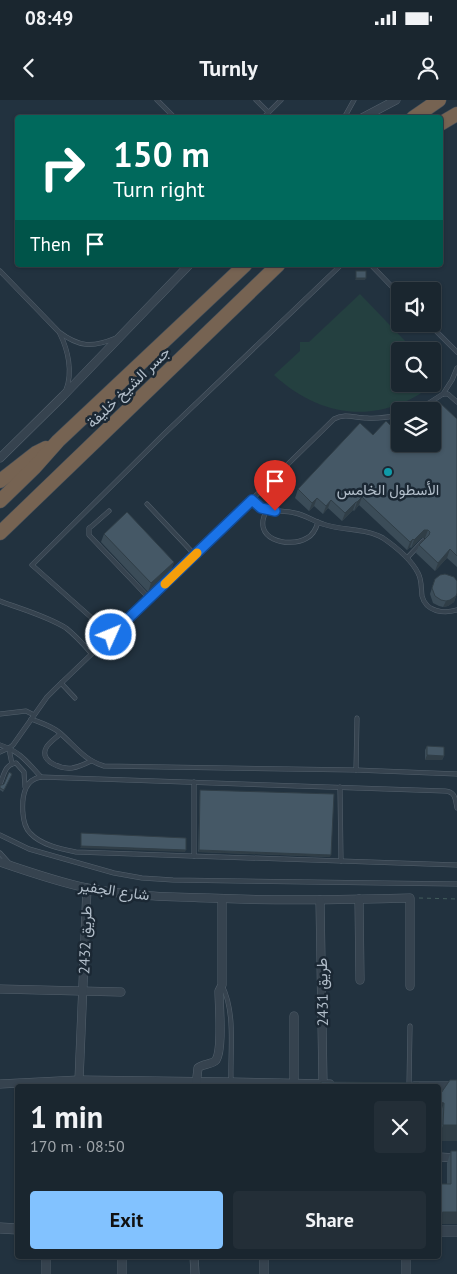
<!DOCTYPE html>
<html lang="en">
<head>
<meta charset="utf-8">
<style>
	:root { --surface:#1a262f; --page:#232e37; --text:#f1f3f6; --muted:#9fa5aa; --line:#38434b; --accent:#82c2ff }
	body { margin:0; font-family:"PT Sans",Vazirmatn,sans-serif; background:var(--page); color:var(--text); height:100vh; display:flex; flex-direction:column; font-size:19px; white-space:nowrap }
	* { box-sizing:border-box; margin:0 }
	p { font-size:16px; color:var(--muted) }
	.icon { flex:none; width:28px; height:28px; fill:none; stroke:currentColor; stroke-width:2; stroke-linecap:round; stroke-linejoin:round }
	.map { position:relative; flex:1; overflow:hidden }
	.sheet { position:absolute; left:15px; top:984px; width:426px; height:175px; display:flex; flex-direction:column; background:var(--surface); border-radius:5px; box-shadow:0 1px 4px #0004,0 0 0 1px var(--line) }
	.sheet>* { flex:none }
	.hud { position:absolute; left:15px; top:15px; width:428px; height:152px; border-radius:5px; box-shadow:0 1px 4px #0004,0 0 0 1px var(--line); background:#00695c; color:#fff; overflow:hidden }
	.controls { position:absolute; left:391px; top:182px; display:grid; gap:10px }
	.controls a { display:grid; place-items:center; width:50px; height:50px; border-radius:5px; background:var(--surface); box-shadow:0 1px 4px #0004,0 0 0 1px var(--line); font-size:25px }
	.pin { position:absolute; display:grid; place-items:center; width:42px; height:42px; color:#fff; margin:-51px -21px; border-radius:50% 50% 50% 0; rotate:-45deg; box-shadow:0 0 5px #0007 }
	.pin .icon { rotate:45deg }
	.me { position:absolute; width:55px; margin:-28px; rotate:46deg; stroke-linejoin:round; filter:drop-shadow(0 0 4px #0008) }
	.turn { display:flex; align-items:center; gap:18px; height:105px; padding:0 15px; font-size:22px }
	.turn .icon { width:65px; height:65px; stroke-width:2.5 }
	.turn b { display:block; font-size:35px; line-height:42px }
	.then { display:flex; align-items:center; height:48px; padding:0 15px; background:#0003; gap:10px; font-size:19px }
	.round { display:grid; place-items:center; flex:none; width:52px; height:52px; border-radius:5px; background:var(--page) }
	.head { display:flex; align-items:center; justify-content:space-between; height:85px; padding:0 15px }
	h1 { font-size:30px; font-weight:700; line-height:38px }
	.button { display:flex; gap:10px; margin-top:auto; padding:10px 15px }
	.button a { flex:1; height:58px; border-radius:5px; background:var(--accent); color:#111; font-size:20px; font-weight:700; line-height:58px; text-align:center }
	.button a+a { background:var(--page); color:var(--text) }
	.status { display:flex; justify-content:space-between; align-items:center; height:35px; padding:0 25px; background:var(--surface); direction:ltr }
	.status svg { height:14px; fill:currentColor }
	header { display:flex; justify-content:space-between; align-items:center; height:65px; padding:0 15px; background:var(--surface); font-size:22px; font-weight:700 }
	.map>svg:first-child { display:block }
	.green { fill:#244040 }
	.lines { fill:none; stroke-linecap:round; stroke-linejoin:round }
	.service-casing { stroke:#54616d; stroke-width:5 }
	.minor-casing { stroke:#54616d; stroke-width:9 }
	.tertiary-casing { stroke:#54616d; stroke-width:11 }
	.motorway-casing { stroke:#414e5a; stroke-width:15 }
	.path { stroke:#425c5c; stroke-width:1; stroke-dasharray:4 4; stroke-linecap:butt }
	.service { stroke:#36434f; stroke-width:4 }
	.minor { stroke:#36434f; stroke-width:8 }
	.tertiary { stroke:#36434f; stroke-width:10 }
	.motorway { stroke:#766352; stroke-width:14 }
	.wall { fill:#3b4c58 }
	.shaded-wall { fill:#303e47 }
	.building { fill:#455866; stroke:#303e47 }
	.route-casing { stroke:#114b97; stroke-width:12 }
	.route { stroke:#1a73e8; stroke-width:9 }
	.slow { stroke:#f59e0b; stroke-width:9 }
	.culture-dot { fill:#0f9aa8; stroke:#1b2834; stroke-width:2 }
	.labels { text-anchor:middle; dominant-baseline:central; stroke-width:5; stroke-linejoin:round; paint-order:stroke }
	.street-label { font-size:15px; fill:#b2beca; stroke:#1b2834 }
	.poi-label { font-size:15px; fill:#b2beca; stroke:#1b2834 }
</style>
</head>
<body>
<div class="status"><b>08:49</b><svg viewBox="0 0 49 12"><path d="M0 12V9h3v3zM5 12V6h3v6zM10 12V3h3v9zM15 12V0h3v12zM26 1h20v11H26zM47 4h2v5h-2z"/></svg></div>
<header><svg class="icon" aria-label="back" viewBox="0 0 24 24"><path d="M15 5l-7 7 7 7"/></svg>Turnly<svg class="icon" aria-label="person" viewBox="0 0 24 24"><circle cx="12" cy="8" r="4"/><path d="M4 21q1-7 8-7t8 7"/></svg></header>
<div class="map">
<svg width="457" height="1174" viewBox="0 0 457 1174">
	<rect width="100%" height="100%" fill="#22323f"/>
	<path class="green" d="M360,194L407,243L417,244V251H400V284H432L433,270L441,278C388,325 325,322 274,275L300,251V242H309Z"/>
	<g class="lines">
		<g class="service-casing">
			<g id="service">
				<path d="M157,0L175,18"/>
				<path d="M256,0L268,12"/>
				<path d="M263,18L281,0"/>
				<path d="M344,18L354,0"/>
				<path d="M371,165L400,195"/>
				<path d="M0,171L59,232C79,247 92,248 116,238"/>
				<path d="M429,224L457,252"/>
				<path d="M60,234C68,250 73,272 66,290"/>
				<path d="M443,294L452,280L457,268"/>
				<path d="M411,311L429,303L443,294H448L457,302"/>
				<path d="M252,400C264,414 278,409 295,413C305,415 313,421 323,424C342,431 366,428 383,438C396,447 411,459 418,473C422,480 421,488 422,496C426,512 444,514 457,510"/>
				<path d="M147,404L195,455"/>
				<path d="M267,410C250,439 288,449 307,438C313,435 316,429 318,422"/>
				<path d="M109,411L92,426L89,428V435L149,498"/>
				<path d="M407,458L423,441"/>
				<path d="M0,501C21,509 47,516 66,528C75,535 84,545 91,553"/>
				<path d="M111,535L32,465L163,335L341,165"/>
				<path d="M61,583L75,598"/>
				<path d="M0,614L26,611L34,615"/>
				<path d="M31,619C41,623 52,626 60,633C75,646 84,660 104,666L356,670L457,674"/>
				<path d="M60,634C56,638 49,642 46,648C39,662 62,669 72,668C79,667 85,664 91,661"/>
				<path d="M0,645C21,652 27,662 41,677"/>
				<path d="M9,649L12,664"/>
				<path d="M0,652L9,648L13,645L47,597L54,590L195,455L334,319C345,313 355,318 367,318C378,319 389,317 400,315"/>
				<path d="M356,670L357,618"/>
				<path d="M0,684C4,675 5,664 16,663L24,672L25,687"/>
				<path d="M340,687L341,761"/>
				<path d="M457,708C455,699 456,692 445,691L41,677C35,678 29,681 26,688C21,699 21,724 30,733C41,745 61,749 76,752L457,765"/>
				<path d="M0,735L29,749L114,773L142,778L173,780L457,784"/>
				<path d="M0,753L9,763"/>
				<path d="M194,756V682"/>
				<path d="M222,885C236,914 230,950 231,981"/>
				<path d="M409,986L410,926"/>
			</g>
		</g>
		<g class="minor-casing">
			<g id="minor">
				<path d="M362,18L396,0"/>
				<path d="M0,358L63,296L189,165"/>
				<path d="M0,762C29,772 58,782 87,788C127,796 168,797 209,798C276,801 343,800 410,798V886"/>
				<path d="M359,799L360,880"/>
				<path d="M320,800L323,984"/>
				<path d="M0,889L121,892"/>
				<path d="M294,916V983"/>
				<path d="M79,980L87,788"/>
				<path d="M0,984L79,980L231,982L330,984"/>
				<path d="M196,986L198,968C203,963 212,965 216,960C223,949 219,905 219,891L222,885V799"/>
				<path d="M414,986H457"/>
				<path d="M439,1057L457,1058"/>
				<path d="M194,1156L195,1174"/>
				<path d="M264,1156V1174"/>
				<path d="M46,1174V1156"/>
				<path d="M122,1174V1156"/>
				<path d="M406,1174V1156"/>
			</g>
		</g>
		<g class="tertiary-casing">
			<g id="tertiary">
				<path d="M0,1128L18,1129"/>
				<path d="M439,1131H457"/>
			</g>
		</g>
		<g class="motorway-casing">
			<g id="motorway">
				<path d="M413,18L439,0"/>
				<path d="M440,24L457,14"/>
				<path d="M0,381L36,353L46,348"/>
				<path d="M0,401L34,368L58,341L245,165"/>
				<path d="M0,433L278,165"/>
			</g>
		</g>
		<path class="path" d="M419,798L457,799"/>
		<use href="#service" class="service"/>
		<use href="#minor" class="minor"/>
		<use href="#tertiary" class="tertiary"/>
		<use href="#motorway" class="motorway"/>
	</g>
	<g class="wall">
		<path d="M457,319V467L447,458L435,471L416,453L419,445L426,439L425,438H421L411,448L410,447L407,450L359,405L354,411L353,410L342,421L328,408L323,414L314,406L309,411L295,398L298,389L373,335L400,344Z"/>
		<path d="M104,434L174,462L171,470L148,492L101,442Z"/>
		<path d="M435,479L457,493L454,502L448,506L443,507L439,506L433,503L430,494Z"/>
		<path d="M427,646L444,656L442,660H425V650Z"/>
		<path d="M12,674L3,692L0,690V685H2L4,684Z"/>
		<path d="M200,690L330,757L198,752L200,692Z"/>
		<path d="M457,980L439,1041V996Z"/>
		<path d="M451,1051L457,1124H439L447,1084V1063Z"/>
	</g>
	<g class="shaded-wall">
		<path d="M356,178H366L365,180H355Z"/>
		<path d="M362,397L359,405L354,411L357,402Z"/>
		<path d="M317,398L314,406L309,411L312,403Z"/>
		<path d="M331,400L328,408L323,414L326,406Z"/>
		<path d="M356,402L353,410L342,421L345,413Z"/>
		<path d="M424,430H428L425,438H421L411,448L414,440Z"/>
		<path d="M413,439L410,447L407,450L410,442Z"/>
		<path d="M450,449L447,458L435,471L438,463Z"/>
		<path d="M174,462L171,470L148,492L151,483Z"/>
		<path d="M456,496L454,502L448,506L443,507L446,501Z"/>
		<path d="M427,655L444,656L442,660H425Z"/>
		<path d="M81,746L186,750L185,752L80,748Z"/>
		<path d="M199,750L331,755L330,757L198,752Z"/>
		<path d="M439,1002L444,1003L439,1017Z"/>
		<path d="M443,1025H457V1041H439V1038Z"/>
		<path d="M443,1112H457V1124H439V1114Z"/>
	</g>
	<g class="building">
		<rect x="356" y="171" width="10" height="7"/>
		<path d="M438,301L457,319V456L450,449L438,463L419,445L429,435L430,432L428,430H424L414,440L413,439L410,442L362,397L357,402H356L345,413L331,400L326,406L317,398L312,403L298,389L360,323L373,335L386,321L400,335V344H432V311H429Z"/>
		<path d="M127,412L174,462L151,483L104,434Z"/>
		<path d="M445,474L454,477L457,481V493L456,496L450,500L446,501L441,500L435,496L432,488L435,479L440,475Z"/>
		<path d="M427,646L444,647V656L427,655Z"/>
		<path d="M9,672L12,674L4,690L0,688V685H2L4,684Z"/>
		<path d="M200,690L334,694L331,755L199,750Z"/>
		<path d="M81,733L186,738V750L81,746Z"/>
		<path d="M450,980H457V1025H443L444,1003L439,1002V996Z"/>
		<path d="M321,982L419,983V985H424V986H321Z"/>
		<path d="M451,1051H457V1112H443L439,1114V1084H451Z"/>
	</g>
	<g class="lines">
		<g class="route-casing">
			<path id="route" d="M111,535L252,400L261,408L275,411"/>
		</g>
		<use href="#route" class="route"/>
		<path class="slow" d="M165,484L197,453"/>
	</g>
	<circle class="culture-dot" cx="388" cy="372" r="5"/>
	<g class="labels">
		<g class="street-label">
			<text transform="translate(128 287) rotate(-44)">جسر الشيخ خليفة</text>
			<text transform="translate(114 790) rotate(8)">شارع الجفير</text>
			<text transform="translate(85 840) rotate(-88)">طريق 2432</text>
			<text transform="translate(322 892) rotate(-91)">طريق 2431</text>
		</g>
		<g class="poi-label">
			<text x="388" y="389">الأسطول الخامس</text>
		</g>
	</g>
</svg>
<div class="controls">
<a><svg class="icon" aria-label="sound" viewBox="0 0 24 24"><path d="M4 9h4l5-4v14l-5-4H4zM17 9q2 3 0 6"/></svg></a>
<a><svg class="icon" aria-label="search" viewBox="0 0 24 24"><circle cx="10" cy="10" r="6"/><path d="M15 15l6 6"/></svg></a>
<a><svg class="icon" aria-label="layers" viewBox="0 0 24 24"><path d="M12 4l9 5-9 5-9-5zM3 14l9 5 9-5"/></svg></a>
</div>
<div class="pin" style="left:275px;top:411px;background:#d93025"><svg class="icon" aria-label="arrive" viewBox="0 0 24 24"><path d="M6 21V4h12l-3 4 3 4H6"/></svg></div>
<svg class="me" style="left:111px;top:535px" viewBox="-20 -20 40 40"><circle r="17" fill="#1a73e8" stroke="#fff" stroke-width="3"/><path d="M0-11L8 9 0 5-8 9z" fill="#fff"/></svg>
<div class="hud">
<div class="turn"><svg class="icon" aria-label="right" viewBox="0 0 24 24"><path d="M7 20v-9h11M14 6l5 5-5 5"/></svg><div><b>150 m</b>Turn right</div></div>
<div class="then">Then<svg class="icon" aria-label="arrive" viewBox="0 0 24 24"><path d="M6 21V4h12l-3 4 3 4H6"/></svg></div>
</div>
<section class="sheet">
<div class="head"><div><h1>1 min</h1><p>170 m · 08:50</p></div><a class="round"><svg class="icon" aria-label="close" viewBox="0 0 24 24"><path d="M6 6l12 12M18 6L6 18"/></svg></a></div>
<div class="button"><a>Exit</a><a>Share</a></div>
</section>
</div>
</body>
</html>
